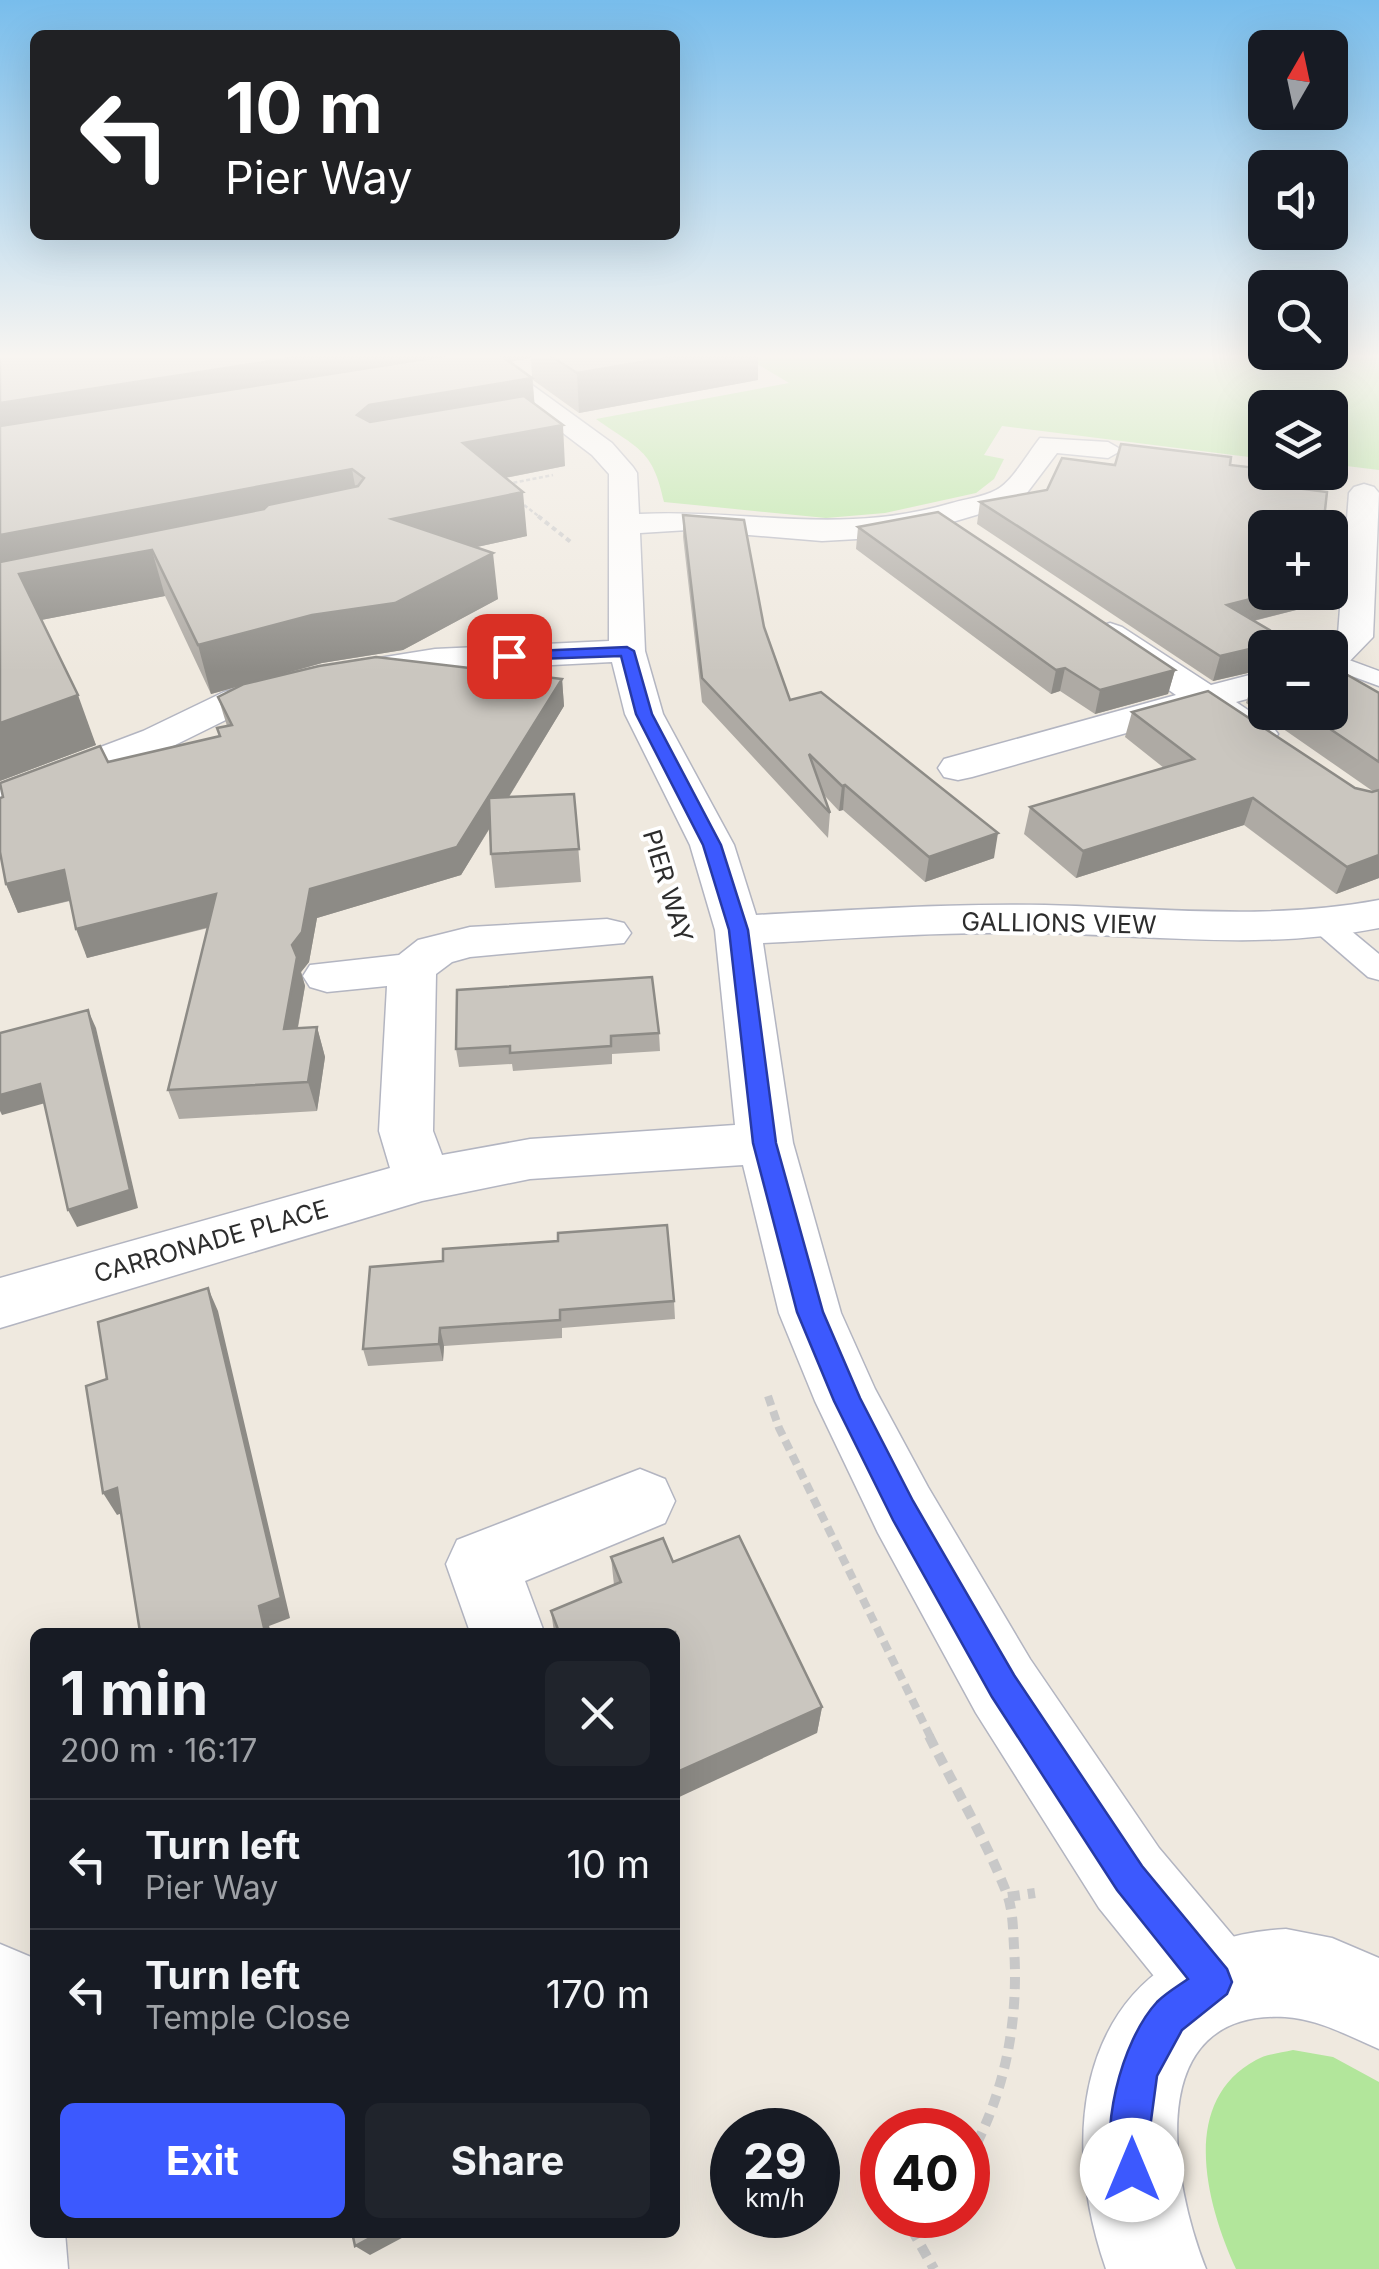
<!DOCTYPE html>
<html lang="en">
<head>
<meta charset="utf-8">
<style>
	:root { --surface:#171b24; --page:#20242c; --text:#f1f3f6; --muted:#9ea1a6; --line:#363941; --accent:#3c59fe }
	body { margin:0; font-family:Inter,sans-serif; background:var(--page); color:var(--text); height:100vh; display:flex; flex-direction:column; font-size:38px; white-space:nowrap }
	* { box-sizing:border-box; margin:0 }
	p { font-size:32px; color:var(--muted) }
	.icon { flex:none; width:55px; height:55px; fill:none; stroke:currentColor; stroke-width:2; stroke-linecap:round; stroke-linejoin:round }
	.map { position:relative; flex:1; overflow:hidden }
	.sheet { position:absolute; left:30px; top:1628px; width:650px; height:610px; display:flex; flex-direction:column; background:var(--surface); border-radius:15px; box-shadow:0 10px 40px #0002 }
	.sheet>* { flex:none }
	.guide { position:absolute; left:30px; top:30px; width:650px; height:210px; border-radius:15px; box-shadow:0 10px 40px #0002; background:#202124; color:#fff; overflow:hidden }
	.needle { width:65px; rotate:9deg }
	.tools { position:absolute; left:1248px; top:30px; display:grid; gap:20px }
	.tools a { display:grid; place-items:center; width:100px; height:100px; border-radius:15px; background:var(--surface); box-shadow:0 10px 40px #0002; font-size:50px }
	.speed { position:absolute; left:710px; top:2108px; display:flex; gap:20px; font-size:50px; font-weight:700; text-align:center }
	.speed>* { display:grid; place-content:center; width:130px; height:130px; border-radius:50%; background:var(--surface); box-shadow:0 10px 40px #0002; line-height:1 }
	.speed small { font-size:25px; font-weight:400 }
	.speed .limit { border:15px solid #d22; background:#fff; color:#111 }
	.pin { position:absolute; display:grid; place-items:center; width:85px; height:85px; color:#fff; margin:-42px; border-radius:20px; box-shadow:0 5px 15px #0006 }
	.me { position:absolute; width:110px; margin:-55px; rotate:0deg; stroke-linejoin:round; filter:drop-shadow(0 0 8px #0008) }
	.turn { display:flex; align-items:center; gap:35px; height:210px; padding:0 30px; font-size:45px }
	.turn .icon { width:130px; height:130px; stroke-width:2.5 }
	.turn b { display:block; font-size:70px; line-height:85px }
	.round { display:grid; place-items:center; flex:none; width:105px; height:105px; border-radius:15px; background:var(--page) }
	.overview { display:flex; align-items:center; justify-content:space-between; height:170px; padding:0 30px }
	h1 { font-size:60px; font-weight:700; line-height:75px }
	.button { display:flex; gap:20px; margin-top:auto; padding:20px 30px }
	.button a { flex:1; height:115px; border-radius:15px; background:var(--accent); color:#fff; font-size:40px; font-weight:700; line-height:115px; text-align:center }
	.button a+a { background:var(--page); color:var(--text) }
	ul { padding:0; list-style:none }
	li { display:flex; align-items:center; gap:30px; height:130px; padding:0 30px; border-top:2px solid var(--line) }
	li div { flex:1 }
	li b { display:block; font-size:38px }
	li em { font-style:normal }
	.map>svg:first-child { display:block }
	.green { fill:#b2e69b }
	.lines { fill:none; stroke-linecap:round; stroke-linejoin:round }
	.lane-casing { stroke:#b3b5c1; stroke-width:3 }
	.street-casing { stroke:#b3b5c1; stroke-width:3 }
	.secondary-casing { stroke:#b3b5c1; stroke-width:3 }
	.path-far3 { stroke:#c8c8c8; stroke-width:2.5; stroke-dasharray:4 2.5; stroke-linecap:butt }
	.path-far2 { stroke:#c8c8c8; stroke-width:4; stroke-dasharray:5 4; stroke-linecap:butt }
	.path-far1 { stroke:#c8c8c8; stroke-width:8; stroke-dasharray:10 6; stroke-linecap:butt }
	.path { stroke:#c8c8c8; stroke-width:10; stroke-dasharray:12 8; stroke-linecap:butt }
	.lane { fill:#fff; fill-rule:evenodd }
	.street { fill:#fff; fill-rule:evenodd }
	.secondary { fill:#fff; fill-rule:evenodd }
	.wall { fill:#aeaaa4; fill-rule:evenodd }
	.shaded-wall { fill:#8d8b86 }
	.building { fill:#cac6bf; stroke:#8d8b86; stroke-width:2.5 }
	.route { fill:#3c59fe; stroke:#273aa5; stroke-width:2.5 }
	.labels { text-anchor:middle; dominant-baseline:central; stroke-width:8; stroke-linejoin:round; paint-order:stroke }
	.street-label { font-size:25px; fill:#2d2d2d; stroke:#fff }
</style>
</head>
<body>
<div class="map">
<svg width="1379" height="2269" viewBox="0 0 1379 2269">
	<rect width="100%" height="100%" fill="#efe9df"/>
	<g class="green">
		<path d="M741,354H1379V470L1330,464V408H1265V459L1002,426L984,455L1004,459L994,479L976,493L885,513L826,518L664,502C653,449 638,449 596,419L789,383Z"/>
		<path d="M1293,2050L1333,2057L1379,2082V2269H1236C1207,2206 1178,2102 1256,2060C1266,2054 1281,2053 1293,2050Z"/>
	</g>
	<g class="lines">
		<g class="lane-casing">
			<g id="lane">
				<path d="M1330,653L1379,671V686L1330,668Z"/>
				<path d="M1327,917L1338,920L1379,954V980L1368,977L1316,932L1312,926L1316,920Z"/>
			</g>
		</g>
		<g class="street-casing">
			<g id="street">
				<path d="M501,367L510,369L612,443L633,467L637,473L639,514C750,509 840,536 952,503C965,499 983,497 996,490C1012,482 1028,453 1040,438L1108,442L1122,450L1108,458L1057,453L1020,502L949,523L875,538L822,541L688,530L640,533L645,651L663,714L734,845L756,915C853,910 949,903 1045,905C1158,908 1267,921 1379,900V928C1267,950 1158,936 1045,933C951,931 857,938 763,943L793,1143L841,1313L875,1389L928,1487L1030,1659L1159,1848L1245,1950L1258,1981L1245,2012L1214,2025L1183,2012L1099,1908L976,1713L878,1533L815,1401L779,1313L743,1165L530,1179L422,1201L0,1328V1278L390,1168L379,1131L387,986L327,992L310,987L303,976L310,965L399,955L418,940L470,927L607,919L624,923L631,933L624,943L470,957L452,962L436,974L433,1131L442,1155L530,1139L735,1125L715,930L690,845L625,714L612,662L435,671L324,689L250,708L171,747L0,812V785L143,731L224,692L323,667L435,649L609,641V474L592,455L492,379L489,374L492,369Z"/>
				<path d="M1364,484L1374,487L1379,493L1373,637L1343,668L1330,671V648H1323L1338,634L1349,493L1354,487Z"/>
				<path d="M1110,623L1122,627L1211,685L1265,671V694L1236,702L1272,726L1278,734L1272,742C1243,749 1223,728 1200,712L972,777L958,780L944,777L938,768L944,759L1176,695L1098,641L1092,634L1098,627Z"/>
				<path d="M640,1469L665,1479L675,1501L665,1523L525,1581L544,1632H470L446,1564L457,1540Z"/>
				<path d="M0,1944L31,1957L35,1965V2232H65L68,2269H0Z"/>
			</g>
		</g>
		<g class="secondary-casing">
			<path id="secondary" d="M1286,1929L1332,1938L1379,1958V2049C1349,2036 1318,2019 1285,2017C1140,2010 1172,2183 1206,2269H1106C1050,2109 1093,1940 1286,1929Z"/>
		</g>
		<g class="path-far3">
			<path d="M507,484L553,475"/>
			<path d="M519,501L541,518"/>
		</g>
		<path class="path-far2" d="M538,516L572,543"/>
		<path class="path-far1" d="M768,1396L779,1428L931,1738"/>
		<g class="path">
			<path d="M929,1736C955,1788 986,1840 1007,1894C1013,1910 1013,1930 1014,1947C1019,2022 1005,2094 968,2160"/>
			<path d="M1008,1897L1035,1893"/>
			<path d="M925,2215L911,2228L934,2269"/>
		</g>
		<use href="#lane" class="lane"/>
		<use href="#street" class="street"/>
		<use href="#secondary" class="secondary"/>
	</g>
	<g class="wall">
		<path d="M0,354H758V380L579,413L533,380L534,404L565,466L505,478L527,536L477,547L498,599L403,650L322,663L256,682L562,679L564,706L509,797L574,794L581,882L495,888L491,854L490,828L461,875L317,918L309,962L301,972L305,986L298,1028L317,1027L325,1057L317,1111L179,1119L168,1090L208,928L87,958L70,901L18,913L6,884L108,762L219,736L227,726L218,697L243,685L211,694L165,596L41,620L96,745L0,781ZM531,358L532,377L510,362Z"/>
		<path d="M1115,465H1230L1303,489L1308,607L1254,621L1300,648H1265V669L1213,681L977,524L980,502L1047,490Z"/>
		<path d="M683,515L764,627L790,700L994,858L925,882L843,810L839,811L824,795L830,813L828,838L702,702L683,537Z"/>
		<path d="M858,527L1175,670L1168,694L1095,714L1060,691L1051,694L856,549Z"/>
		<path d="M1265,675V712H1330L1379,693V878L1336,894L1244,825L1076,878L1024,834L1030,807L1164,768L1125,737L1132,712L1355,788L1374,792L1246,703L1254,678Z"/>
		<path d="M659,1033L660,1051L612,1054V1064L513,1071L512,1064L459,1067L456,1049Z"/>
		<path d="M443,1261L674,1301L675,1319L562,1328V1338L444,1346L443,1361L368,1366L363,1349Z"/>
		<path d="M611,1557L673,1562L822,1707L817,1733L675,1632H554L551,1611L614,1585Z"/>
	</g>
	<g class="shaded-wall">
		<path d="M315,354H530L531,358L0,446V403Z"/>
		<path d="M688,354H758V380L579,413L577,373Z"/>
		<path d="M532,378L536,417L363,456L357,415L369,405Z"/>
		<path d="M563,425L565,466L468,485L463,443Z"/>
		<path d="M352,469L360,513L153,554L165,596L36,621L0,584V535Z"/>
		<path d="M523,492L527,536L399,564L392,519Z"/>
		<path d="M493,553L498,599L403,650L322,663L211,694L198,645Z"/>
		<path d="M1278,592H1313L1308,607L1220,629L1227,605Z"/>
		<path d="M1275,643L1274,648H1265V669L1213,681L1220,656Z"/>
		<path d="M1065,668L1060,691L1051,694L1056,670Z"/>
		<path d="M1175,670L1168,694L1095,714L1100,690Z"/>
		<path d="M562,679L564,706L461,875L317,918L309,962L301,972L305,986L292,1059L284,1029L292,945L310,889Z"/>
		<path d="M78,695L96,745L0,781V723Z"/>
		<path d="M845,785L843,810L839,811L842,786Z"/>
		<path d="M1253,798L1244,825L1076,878L1083,851Z"/>
		<path d="M998,833L994,858L925,882L929,857Z"/>
		<path d="M1379,855V878L1336,894L1347,867Z"/>
		<path d="M64,870L76,899L18,913L6,884Z"/>
		<path d="M216,894L225,923L87,958L76,929Z"/>
		<path d="M88,1010L96,1028L138,1208L77,1227L68,1210Z"/>
		<path d="M317,1027L325,1057L317,1111L308,1082Z"/>
		<path d="M40,1084L49,1102L2,1115L0,1111V1095Z"/>
		<path d="M208,1288L218,1311L290,1618L269,1626L271,1632H265L259,1606Z"/>
		<path d="M440,1328L444,1346L443,1361L439,1344Z"/>
		<path d="M117,1488L130,1510L117,1515L103,1493Z"/>
		<path d="M822,1707L817,1733L675,1799V1773Z"/>
		<path d="M381,2232H413L370,2255L355,2246Z"/>
	</g>
	<g class="building">
		<path d="M0,354H315L0,403Z"/>
		<path d="M457,354H499L532,378L369,405L357,415L370,422L524,396L563,425L463,443L523,492L392,519L493,553L395,603L312,615L198,645L152,550L19,574L78,695L0,723V562L264,509L268,505L358,486L364,478L352,469L0,535V426Z"/>
		<path d="M548,354H688L577,373Z"/>
		<path d="M1121,444L1231,457L1230,465L1265,469V472L1305,474L1303,489L1327,492L1323,528H1265V592H1278L1227,605L1300,648H1276L1275,643L1220,656L980,502L1047,490L1062,458L1115,465Z"/>
		<path d="M938,512L1175,670L1100,690L1065,668L1056,670L858,527Z"/>
		<path d="M683,515L744,520L764,627L790,700L821,692L998,833L929,857L845,785L842,786L809,754L830,813L702,678Z"/>
		<path d="M376,657L562,679L457,847L310,889L302,932L292,945L297,957L284,1029L317,1027L308,1082L168,1090L216,894L76,929L64,870L6,884L0,852V798L3,797L0,783L100,746L108,762L220,736L217,728L232,725L218,697L244,684L319,666Z"/>
		<path d="M1330,665L1379,693V762L1305,712H1330Z"/>
		<path d="M1265,675V686L1254,678Z"/>
		<path d="M1208,691L1355,788L1372,792L1379,790V855L1347,867L1253,798L1083,851L1030,807L1194,759L1132,712Z"/>
		<path d="M574,794L579,849L491,854L489,798Z"/>
		<path d="M652,977L659,1033L611,1036V1046L510,1053V1046L456,1049L457,990Z"/>
		<path d="M88,1010L130,1190L68,1210L40,1084L0,1095V1033Z"/>
		<path d="M667,1225L674,1301L560,1310V1320L440,1328L439,1344L363,1349L370,1267L443,1261V1249L558,1241V1233Z"/>
		<path d="M208,1288L281,1598L259,1606L265,1632H140L117,1488L103,1493L86,1386L107,1379L98,1322Z"/>
		<path d="M739,1536L822,1707L675,1773V1632H559L551,1611L621,1582L611,1557L663,1538L673,1562Z"/>
		<path d="M352,2232H381L355,2246Z"/>
	</g>
	<linearGradient id="sky" x2="0" y2="1"><stop stop-color="#78bdec"/><stop offset="0.53" stop-color="#f8f5f1"/><stop offset="1" stop-color="#f8f5f1" stop-opacity="0"/></linearGradient>
	<rect width="1379" height="672" fill="url(#sky)"/>
	<path class="route" d="M627,647L634,651L652,714L721,845L748,930L776,1143L823,1312L860,1398L913,1501L1014,1675L1142,1866L1227,1969L1232,1982L1227,1994L1182,2030L1157,2076L1148,2143L1151,2170L1146,2185L1132,2190L1117,2185C1097,2135 1121,2041 1157,2002C1166,1993 1178,1986 1188,1979L1117,1890L992,1697L893,1520L834,1401L797,1312L753,1143L729,930L703,845L636,714L621,656L509,660L502,656L509,652Z"/>
	<g class="labels">
		<g class="street-label">
			<text transform="translate(668 886) rotate(73)">PIER WAY</text>
			<text transform="translate(1059 923) rotate(1)">GALLIONS VIEW</text>
			<text transform="translate(211 1241) rotate(-16)">CARRONADE PLACE</text>
		</g>
	</g>
</svg>
<div class="tools">
<a><svg class="needle" viewBox="-14 -14 28 28"><path d="M0-13l5 13h-10z" fill="#e53935"/><path d="M0 13l5-13h-10z" fill="#9ea1a6"/></svg></a>
<a><svg class="icon" aria-label="sound" viewBox="0 0 24 24"><path d="M4 9h4l5-4v14l-5-4H4zM17 9q2 3 0 6"/></svg></a>
<a><svg class="icon" aria-label="search" viewBox="0 0 24 24"><circle cx="10" cy="10" r="6"/><path d="M15 15l6 6"/></svg></a>
<a><svg class="icon" aria-label="layers" viewBox="0 0 24 24"><path d="M12 4l9 5-9 5-9-5zM3 14l9 5 9-5"/></svg></a>
<a>+</a>
<a>−</a>
</div>
<div class="speed"><div>29<small>km/h</small></div><div class="limit">40</div></div>
<div class="pin" style="left:509px;top:656px;background:#d93025"><svg class="icon" aria-label="arrive" viewBox="0 0 24 24"><path d="M6 21V4h12l-3 4 3 4H6"/></svg></div>
<svg class="me" style="left:1132px;top:2170px" viewBox="-20 -20 40 40"><circle r="19" fill="#fff"/><path d="M0-13L10 11 0 6-10 11z" fill="#3c59fe"/></svg>
<div class="guide">
<div class="turn"><svg class="icon" aria-label="left" viewBox="0 0 24 24"><path d="M17 20v-9H6M10 6l-5 5 5 5"/></svg><div><b>10 m</b>Pier Way</div></div>
</div>
<section class="sheet">
<div class="overview"><div><h1>1 min</h1><p>200 m · 16:17</p></div><a class="round"><svg class="icon" aria-label="close" viewBox="0 0 24 24"><path d="M6 6l12 12M18 6L6 18"/></svg></a></div>
<ul>
<li><svg class="icon" aria-label="left" viewBox="0 0 24 24"><path d="M17 20v-9H6M10 6l-5 5 5 5"/></svg><div><b>Turn left</b><p>Pier Way</p></div><em>10 m</em></li>
<li><svg class="icon" aria-label="left" viewBox="0 0 24 24"><path d="M17 20v-9H6M10 6l-5 5 5 5"/></svg><div><b>Turn left</b><p>Temple Close</p></div><em>170 m</em></li>
</ul>
<div class="button"><a>Exit</a><a>Share</a></div>
</section>
</div>
</body>
</html>
